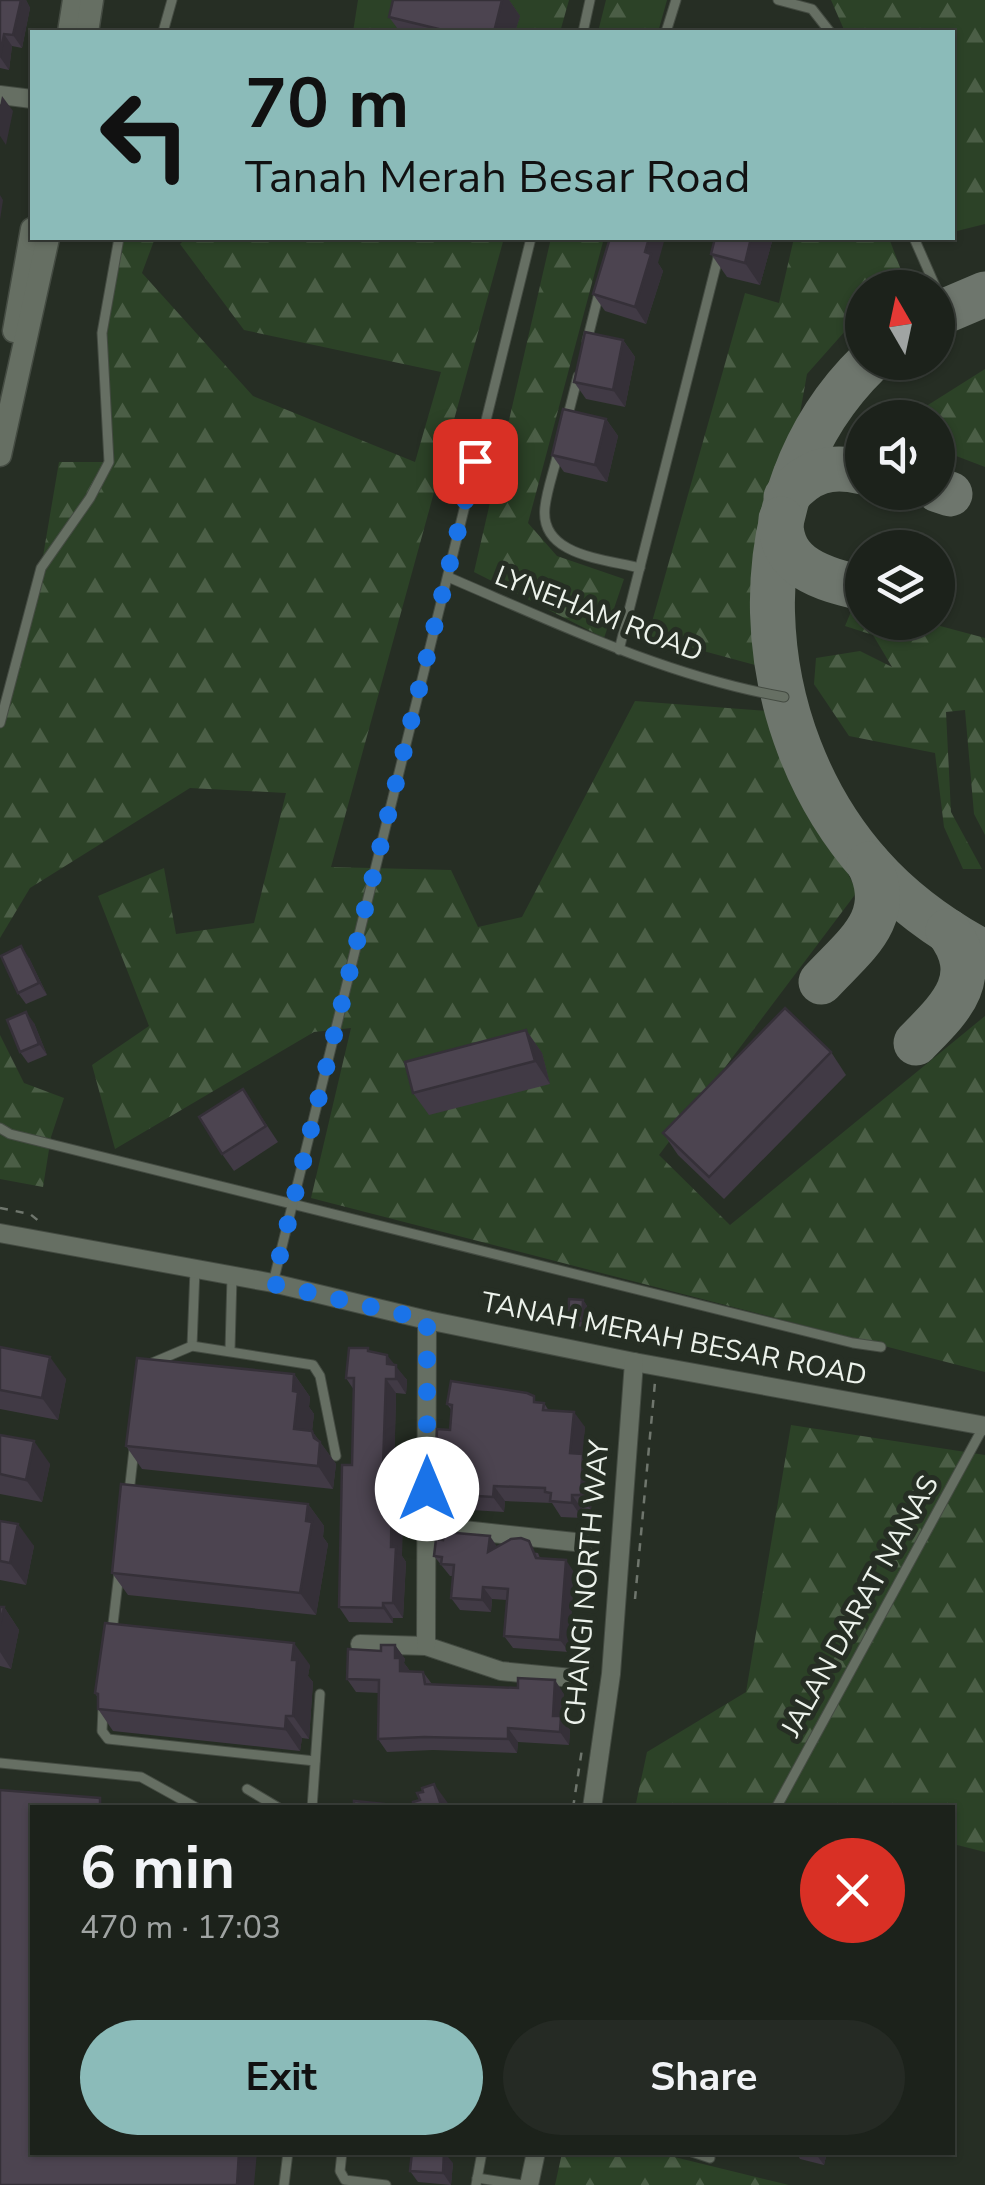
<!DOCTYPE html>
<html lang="en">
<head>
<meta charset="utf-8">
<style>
	:root { --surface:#1c221b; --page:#252a24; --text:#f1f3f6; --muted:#a0a4a3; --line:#3a3f3a; --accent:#8bbbb9 }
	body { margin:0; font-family:"Nunito Sans",sans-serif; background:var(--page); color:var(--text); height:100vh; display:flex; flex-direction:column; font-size:38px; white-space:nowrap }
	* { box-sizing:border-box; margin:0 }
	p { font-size:32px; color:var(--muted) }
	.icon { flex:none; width:55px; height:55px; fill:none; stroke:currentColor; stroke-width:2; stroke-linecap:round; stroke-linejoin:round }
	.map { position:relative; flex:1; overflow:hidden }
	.drawer { position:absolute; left:30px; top:1805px; width:925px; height:350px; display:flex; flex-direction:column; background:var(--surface); border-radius:0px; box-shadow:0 2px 8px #0004,0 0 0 2px var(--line) }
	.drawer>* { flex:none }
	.hud { position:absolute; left:30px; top:30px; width:925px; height:210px; border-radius:0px; box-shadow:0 2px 8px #0004,0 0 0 2px var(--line); background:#8bbbb9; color:#111; overflow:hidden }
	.needle { width:65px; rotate:351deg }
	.buttons { position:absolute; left:845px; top:270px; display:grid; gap:20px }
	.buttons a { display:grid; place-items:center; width:110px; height:110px; border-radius:50%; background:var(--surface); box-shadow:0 2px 8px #0004,0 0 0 2px var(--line); font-size:50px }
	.pin { position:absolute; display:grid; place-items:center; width:85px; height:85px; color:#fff; margin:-42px; border-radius:20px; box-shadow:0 5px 15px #0006 }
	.me { position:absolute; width:110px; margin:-55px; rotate:0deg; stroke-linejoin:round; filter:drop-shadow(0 0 8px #0008) }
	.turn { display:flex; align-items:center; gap:35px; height:210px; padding:0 50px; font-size:45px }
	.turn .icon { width:130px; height:130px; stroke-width:2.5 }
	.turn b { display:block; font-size:70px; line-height:85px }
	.round { display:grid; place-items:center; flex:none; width:105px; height:105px; border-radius:52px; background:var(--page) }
	.summary { display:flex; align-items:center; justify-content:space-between; height:170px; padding:0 50px }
	h1 { font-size:60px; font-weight:700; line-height:75px }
	.action { display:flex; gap:20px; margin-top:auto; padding:20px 50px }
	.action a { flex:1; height:115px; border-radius:60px; background:var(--accent); color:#111; font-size:40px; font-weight:700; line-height:115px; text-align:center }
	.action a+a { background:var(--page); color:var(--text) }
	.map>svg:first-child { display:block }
	.forest { fill:url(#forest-firs) }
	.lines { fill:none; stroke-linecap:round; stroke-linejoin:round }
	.taxiway { stroke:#6e766d; stroke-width:45 }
	.service-casing { stroke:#444b42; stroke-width:11 }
	.minor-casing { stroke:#444b42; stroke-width:20 }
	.tertiary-casing { stroke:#444b42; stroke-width:25 }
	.path { stroke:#6f766d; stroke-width:2.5; stroke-dasharray:8 8; stroke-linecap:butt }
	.service { stroke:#666f63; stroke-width:9 }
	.minor { stroke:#666f63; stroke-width:18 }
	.tertiary { stroke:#666f63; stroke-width:22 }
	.wall { fill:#413a45 }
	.shaded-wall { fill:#353038 }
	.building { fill:#4c4450; stroke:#353038; stroke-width:2.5 }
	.route { stroke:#1a73e8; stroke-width:18; stroke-dasharray:0 32.4 }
	.labels { text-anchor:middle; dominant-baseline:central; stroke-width:10; stroke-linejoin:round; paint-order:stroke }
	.street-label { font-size:28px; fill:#ecf2eb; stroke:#262e24 }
</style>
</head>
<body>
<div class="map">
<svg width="985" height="2185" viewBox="0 0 985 2185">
	<defs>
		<pattern id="forest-firs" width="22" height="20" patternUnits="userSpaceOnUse" patternTransform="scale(2.5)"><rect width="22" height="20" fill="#2c4227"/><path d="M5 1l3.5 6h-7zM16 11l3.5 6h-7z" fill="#4b5e46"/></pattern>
	</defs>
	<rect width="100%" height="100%" fill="#262e24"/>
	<g class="forest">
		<path d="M358,0H569L560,32H353Z"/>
		<path d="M606,0H667L658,32H598Z"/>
		<path d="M831,0H985V224L953,232L952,32H845Z"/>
		<path d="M119,238H155L142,273L253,396L415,462L441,372L244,330L180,244L186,238H504L331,867L451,870L478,927L522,917L635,701L768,711L857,892L659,1155L730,1225L985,1016V1372L311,1198L351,1028L314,1032L115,1149L92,1065L149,1026L98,896L164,868L176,934L254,923L286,793L190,788L30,888L0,938V702L41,568L59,462H108L102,333Z"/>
		<path d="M551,238H604L528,523L557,556L624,579L604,638L474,572Z"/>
		<path d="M794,238H889L901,270L885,287L862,288V312L807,374L755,665L648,636L745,293L779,303Z"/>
		<path d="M985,369V467L938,449V418L909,417Z"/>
		<path d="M855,602L862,604V622L929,623L985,638V835L974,814L965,710L946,712L951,812L982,869H963L944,827L935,753L849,736L814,684L816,658L860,651L892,667L873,635L845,626Z"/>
		<path d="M0,1035L24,1083L64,1098L51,1137L43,1187L0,1179Z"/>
		<path d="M791,1425L985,1455V1852L953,1844L952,1808H635L647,1752L746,1692Z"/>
		<path d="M562,2153H658L789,2185H555Z"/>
	</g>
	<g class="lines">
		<g class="taxiway">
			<path d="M938,314L985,294"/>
			<path d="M869,362C732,495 748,729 871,866C903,902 942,930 985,953"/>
			<path d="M938,490L950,494"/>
			<path d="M786,497C808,471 830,464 862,472"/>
			<path d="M781,519C779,568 824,579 862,588"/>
			<path d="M821,982C854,946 896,918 869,864"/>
			<path d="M916,1043C948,1010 984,979 948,931"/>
		</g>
		<g class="service-casing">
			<g id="service">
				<path d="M778,0L812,9L830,32"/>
				<path d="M163,32L172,0"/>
				<path d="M583,32L590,0"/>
				<path d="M666,32L676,0"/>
				<path d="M914,238L936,288"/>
				<path d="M938,291L945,310"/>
				<path d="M587,341L599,293"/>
				<path d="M567,419L578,376"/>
				<path d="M558,453C554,471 547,489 545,507C539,556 605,559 640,568"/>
				<path d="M448,577C558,624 666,676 784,697"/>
				<path d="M619,650L723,238"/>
				<path d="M0,723L41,568L90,498L109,462L102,333L119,238"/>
				<path d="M0,1128L10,1134L853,1343L881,1347"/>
				<path d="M273,1283L531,238"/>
				<path d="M192,1346L195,1269"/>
				<path d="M230,1350L232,1276"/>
				<path d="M152,1363L192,1346L313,1365L320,1376L336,1456"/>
				<path d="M129,1493L134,1449"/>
				<path d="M112,1632L119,1573"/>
				<path d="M103,1707L102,1731L108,1739L315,1761"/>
				<path d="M0,1763L141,1777L197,1808"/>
				<path d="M247,1789L279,1808"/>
				<path d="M312,1808L320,1694"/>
				<path d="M776,1808L985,1424"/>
				<path d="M342,2152L340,2171L345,2180L386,2185"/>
				<path d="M692,2152L710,2158"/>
				<path d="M477,2178L523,2185"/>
				<path d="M284,2185L288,2152"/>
				<path d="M476,2185L482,2152"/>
			</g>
		</g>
		<g class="minor-casing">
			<g id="minor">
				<path d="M0,95L32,99"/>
				<path d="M0,1233L273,1283L427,1320L634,1362L985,1426"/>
				<path d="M427,1526L584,1543"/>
				<path d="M360,1644L426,1646L501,1671L572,1678"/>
				<path d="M426,1646L427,1320"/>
				<path d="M592,1808L611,1674L634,1362"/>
				<path d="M529,2185L536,2152"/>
			</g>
		</g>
		<g class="tertiary-casing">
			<g id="tertiary">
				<path d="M69,32L74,0"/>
				<path d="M87,32L92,0"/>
				<path d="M14,331L32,229"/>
				<path d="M0,455L48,238"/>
			</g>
		</g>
		<g class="path">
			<path d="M0,1208L30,1214L40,1222"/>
			<path d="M635,1599L655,1382"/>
			<path d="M573,1808L582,1749"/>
		</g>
		<use href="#service" class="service"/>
		<use href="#minor" class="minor"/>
		<use href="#tertiary" class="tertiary"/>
	</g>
	<g class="wall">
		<path d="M0,0H26L30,8L22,48L12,46L9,70L0,68Z"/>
		<path d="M393,0H509L520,16L515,32H400L389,17Z"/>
		<path d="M773,238L760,285L727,277L711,254Z"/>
		<path d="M658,263L663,271L646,324L605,311L593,294Z"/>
		<path d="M623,340L635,357L625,407L586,399L574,382Z"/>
		<path d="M606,419L618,436L607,482L564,472L552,455Z"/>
		<path d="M29,958L47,995L26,1004L18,993Z"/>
		<path d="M34,1023L47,1055L28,1063L20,1052Z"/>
		<path d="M526,1030L542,1053L550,1084L429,1115L413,1093Z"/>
		<path d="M831,1052L846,1075L724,1199L678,1155L663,1133Z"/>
		<path d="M243,1089L278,1142L234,1171L222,1154Z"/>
		<path d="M583,1300L587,1306L586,1327L572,1326L568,1320Z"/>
		<path d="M0,1347L66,1379L58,1420L0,1409Z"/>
		<path d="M371,1352L394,1365L407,1380L406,1394L396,1393L394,1476L403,1493L402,1556L406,1562L403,1618H393V1623L349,1622L339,1607L352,1465L354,1390L346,1378Z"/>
		<path d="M294,1374L310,1397L309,1407L314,1414L312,1431L336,1464L333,1489L142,1469L126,1446Z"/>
		<path d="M544,1403L549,1411L585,1427L582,1454L594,1469L591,1510H583L582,1518L561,1517L552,1503L505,1501L504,1512L454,1509L435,1485L450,1430L452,1411L447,1404Z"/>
		<path d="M0,1435L50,1464L42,1502L0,1494Z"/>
		<path d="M308,1504L324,1526L323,1537L328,1544L316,1615L128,1595L112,1573Z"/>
		<path d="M0,1521L34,1546L26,1585L0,1580Z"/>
		<path d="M497,1547L538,1553L540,1558L574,1572L569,1652L513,1648L504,1636L507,1600L492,1599L491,1612L460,1610L451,1598L453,1576H450L434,1556Z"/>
		<path d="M0,1607H4L19,1630L11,1669L0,1666Z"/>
		<path d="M395,1645L405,1659L404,1663L410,1671L423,1672L432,1684L564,1694L563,1719L570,1730L569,1745L518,1742L517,1753L433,1750L387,1752L378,1739L379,1693L356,1692L347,1679L381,1651Z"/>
		<path d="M310,1665L308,1676L313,1682L309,1739L302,1738L300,1751L113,1731L98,1709V1698L95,1693Z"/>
		<path d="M796,2152H827L824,2165L800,2159Z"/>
		<path d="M453,2163L451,2185L418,2182L410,2171Z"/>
	</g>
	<g class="shaded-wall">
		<path d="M21,0H26L30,8L22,48L13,35Z"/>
		<path d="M502,0H509L520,16L515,32H494Z"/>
		<path d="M4,34L12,46L9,70L0,57Z"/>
		<path d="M2,96L13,111L6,145L0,136V106Z"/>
		<path d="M0,195L3,200L0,220Z"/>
		<path d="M649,238H665L658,263L663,271L646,324L635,307Z"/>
		<path d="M751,238H773L760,285L745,263Z"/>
		<path d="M623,340L635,357L625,407L613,390Z"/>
		<path d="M606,419L618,436L607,482L595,465Z"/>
		<path d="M21,946L29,958L47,995L39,983Z"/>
		<path d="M26,1012L34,1023L47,1055L39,1044Z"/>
		<path d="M526,1030L542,1053L550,1084L535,1061Z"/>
		<path d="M583,1300L587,1306L586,1327L582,1321Z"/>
		<path d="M387,1355L407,1380L406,1394L387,1364Z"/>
		<path d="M50,1357L66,1379L58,1420L42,1398Z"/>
		<path d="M294,1374L310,1397L309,1407L314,1414L312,1431L336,1464L333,1489L294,1429L293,1391Z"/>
		<path d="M386,1379L396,1393L394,1476L403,1493L402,1556L406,1562L403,1618L393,1603L391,1547L386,1478L383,1466Z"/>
		<path d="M574,1412L585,1427L581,1468L570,1453Z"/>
		<path d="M34,1441L50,1464L42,1502L26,1480Z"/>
		<path d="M583,1454L594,1469L591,1510L581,1495Z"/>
		<path d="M494,1486L505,1501L504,1512L493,1497Z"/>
		<path d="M572,1495L583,1510L582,1518L572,1503Z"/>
		<path d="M308,1504L324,1526L323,1537L328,1544L316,1615L300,1593Z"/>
		<path d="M18,1524L34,1546L26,1585L10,1563Z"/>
		<path d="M490,1536L498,1548L488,1552Z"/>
		<path d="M566,1560L574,1572L569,1652L560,1640Z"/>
		<path d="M483,1587L492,1599L491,1612L482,1600Z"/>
		<path d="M383,1603L393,1618V1623L383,1608Z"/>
		<path d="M4,1607L19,1630L11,1669L0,1652V1625Z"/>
		<path d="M294,1643L310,1665L308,1676L313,1682L309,1739L293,1716L292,1660Z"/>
		<path d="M395,1645L405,1659L404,1663L410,1671H400L395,1658Z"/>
		<path d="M555,1680L564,1694L563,1719L570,1730L569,1745L560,1732L553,1716Z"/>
		<path d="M286,1716L302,1738L300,1751L285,1729Z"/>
		<path d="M508,1728L518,1742L517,1753L508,1739Z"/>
		<path d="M434,1784L450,1806V1808H442Z"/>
		<path d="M239,2152H257L254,2185H237Z"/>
		<path d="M444,2152L453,2163L451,2185L443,2173Z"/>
		<path d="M816,2152H827L824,2165L816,2154Z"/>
	</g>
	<g class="building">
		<path d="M0,0H21L13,35L4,34L0,57Z"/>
		<path d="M393,0H502L494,32H451L389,17Z"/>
		<path d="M610,238H649L645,252L651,254L635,307L593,294Z"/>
		<path d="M715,238H751L745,263L711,254Z"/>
		<path d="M585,332L623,340L613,390L574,382Z"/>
		<path d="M563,409L606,419L595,465L552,455Z"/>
		<path d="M21,946L39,983L18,993L1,956Z"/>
		<path d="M785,1008L831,1052L709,1177L663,1133Z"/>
		<path d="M26,1012L39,1044L20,1052L7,1020Z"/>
		<path d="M526,1030L535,1061L413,1093L405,1062Z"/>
		<path d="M243,1089L266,1126L222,1154L199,1117Z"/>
		<path d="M569,1299L583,1300L582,1321L568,1320Z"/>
		<path d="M0,1347L50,1357L42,1398L0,1390Z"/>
		<path d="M349,1348H368V1351L387,1355V1364L396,1365V1379H386L383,1466H386V1478H392L391,1547H396L393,1603H383V1608L339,1607L342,1465H352L354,1378H346Z"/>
		<path d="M137,1358L294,1374L293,1391L298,1392L294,1429L312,1431L314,1438L320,1442L318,1466L126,1446Z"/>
		<path d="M451,1381L527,1393L534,1396V1402L544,1403L543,1410L574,1412L570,1453L583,1454L581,1495H572V1503L550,1501L551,1493L545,1492V1488L494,1486L493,1497L444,1494V1485H435L437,1429L450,1430L452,1405L447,1404Z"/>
		<path d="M0,1435L34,1441L26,1480L0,1474Z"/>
		<path d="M121,1484L308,1504L306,1521L312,1522L300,1593L112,1573Z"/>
		<path d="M0,1521L18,1524L10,1563L0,1561Z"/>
		<path d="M444,1532L490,1536L488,1552L511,1539L521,1538L529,1541L536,1558L566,1560L560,1640L504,1636L508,1589L483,1587L482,1600L451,1598L454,1565L441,1564L442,1557L434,1556L436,1539L443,1540Z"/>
		<path d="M0,1607H4L0,1625Z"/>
		<path d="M105,1623L294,1643L292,1660H297L293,1716H286L285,1729L98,1709V1694L95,1693Z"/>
		<path d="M381,1645H395V1658H400V1671L423,1672L425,1684L518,1688V1678L555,1680L553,1716H561L560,1732L508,1728V1739L424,1737L378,1739L379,1680L347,1679L348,1649L381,1651Z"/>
		<path d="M434,1784L442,1808H354V1801L413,1807V1802L420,1800L417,1793L423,1792L422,1788Z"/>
		<path d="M0,1790L100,1798V1808H32V2152H239L237,2185H0Z"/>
		<path d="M412,2152H444L443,2173L410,2171Z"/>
	</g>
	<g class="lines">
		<path class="route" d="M427,1489V1320L273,1284L475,461"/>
	</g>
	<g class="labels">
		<g class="street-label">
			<text transform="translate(599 614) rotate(21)">LYNEHAM ROAD</text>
			<text transform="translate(674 1339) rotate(11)">TANAH MERAH BESAR ROAD</text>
			<text transform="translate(587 1583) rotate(-85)">CHANGI NORTH WAY</text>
			<text transform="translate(860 1606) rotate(-61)">JALAN DARAT NANAS</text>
		</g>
	</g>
</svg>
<div class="buttons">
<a><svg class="needle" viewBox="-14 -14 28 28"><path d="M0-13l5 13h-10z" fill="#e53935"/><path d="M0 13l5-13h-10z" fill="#a0a4a3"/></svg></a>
<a><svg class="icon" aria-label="sound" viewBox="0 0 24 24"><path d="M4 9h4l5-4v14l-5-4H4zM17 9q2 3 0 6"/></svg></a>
<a><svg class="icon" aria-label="layers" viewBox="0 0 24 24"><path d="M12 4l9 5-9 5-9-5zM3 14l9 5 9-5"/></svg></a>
</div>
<div class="pin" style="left:475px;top:461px;background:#d93025"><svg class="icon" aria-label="arrive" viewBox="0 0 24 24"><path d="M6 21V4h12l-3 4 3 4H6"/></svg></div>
<svg class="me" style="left:427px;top:1489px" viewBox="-20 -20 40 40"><circle r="19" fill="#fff"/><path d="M0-13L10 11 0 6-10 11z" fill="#1a73e8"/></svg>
<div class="hud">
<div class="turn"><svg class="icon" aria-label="left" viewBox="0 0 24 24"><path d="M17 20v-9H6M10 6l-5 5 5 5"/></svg><div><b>70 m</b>Tanah Merah Besar Road</div></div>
</div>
<section class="drawer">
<div class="summary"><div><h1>6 min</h1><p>470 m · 17:03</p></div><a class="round" style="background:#d93025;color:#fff"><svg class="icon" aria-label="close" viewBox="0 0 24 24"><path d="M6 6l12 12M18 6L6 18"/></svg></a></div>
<div class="action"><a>Exit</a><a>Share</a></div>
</section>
</div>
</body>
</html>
